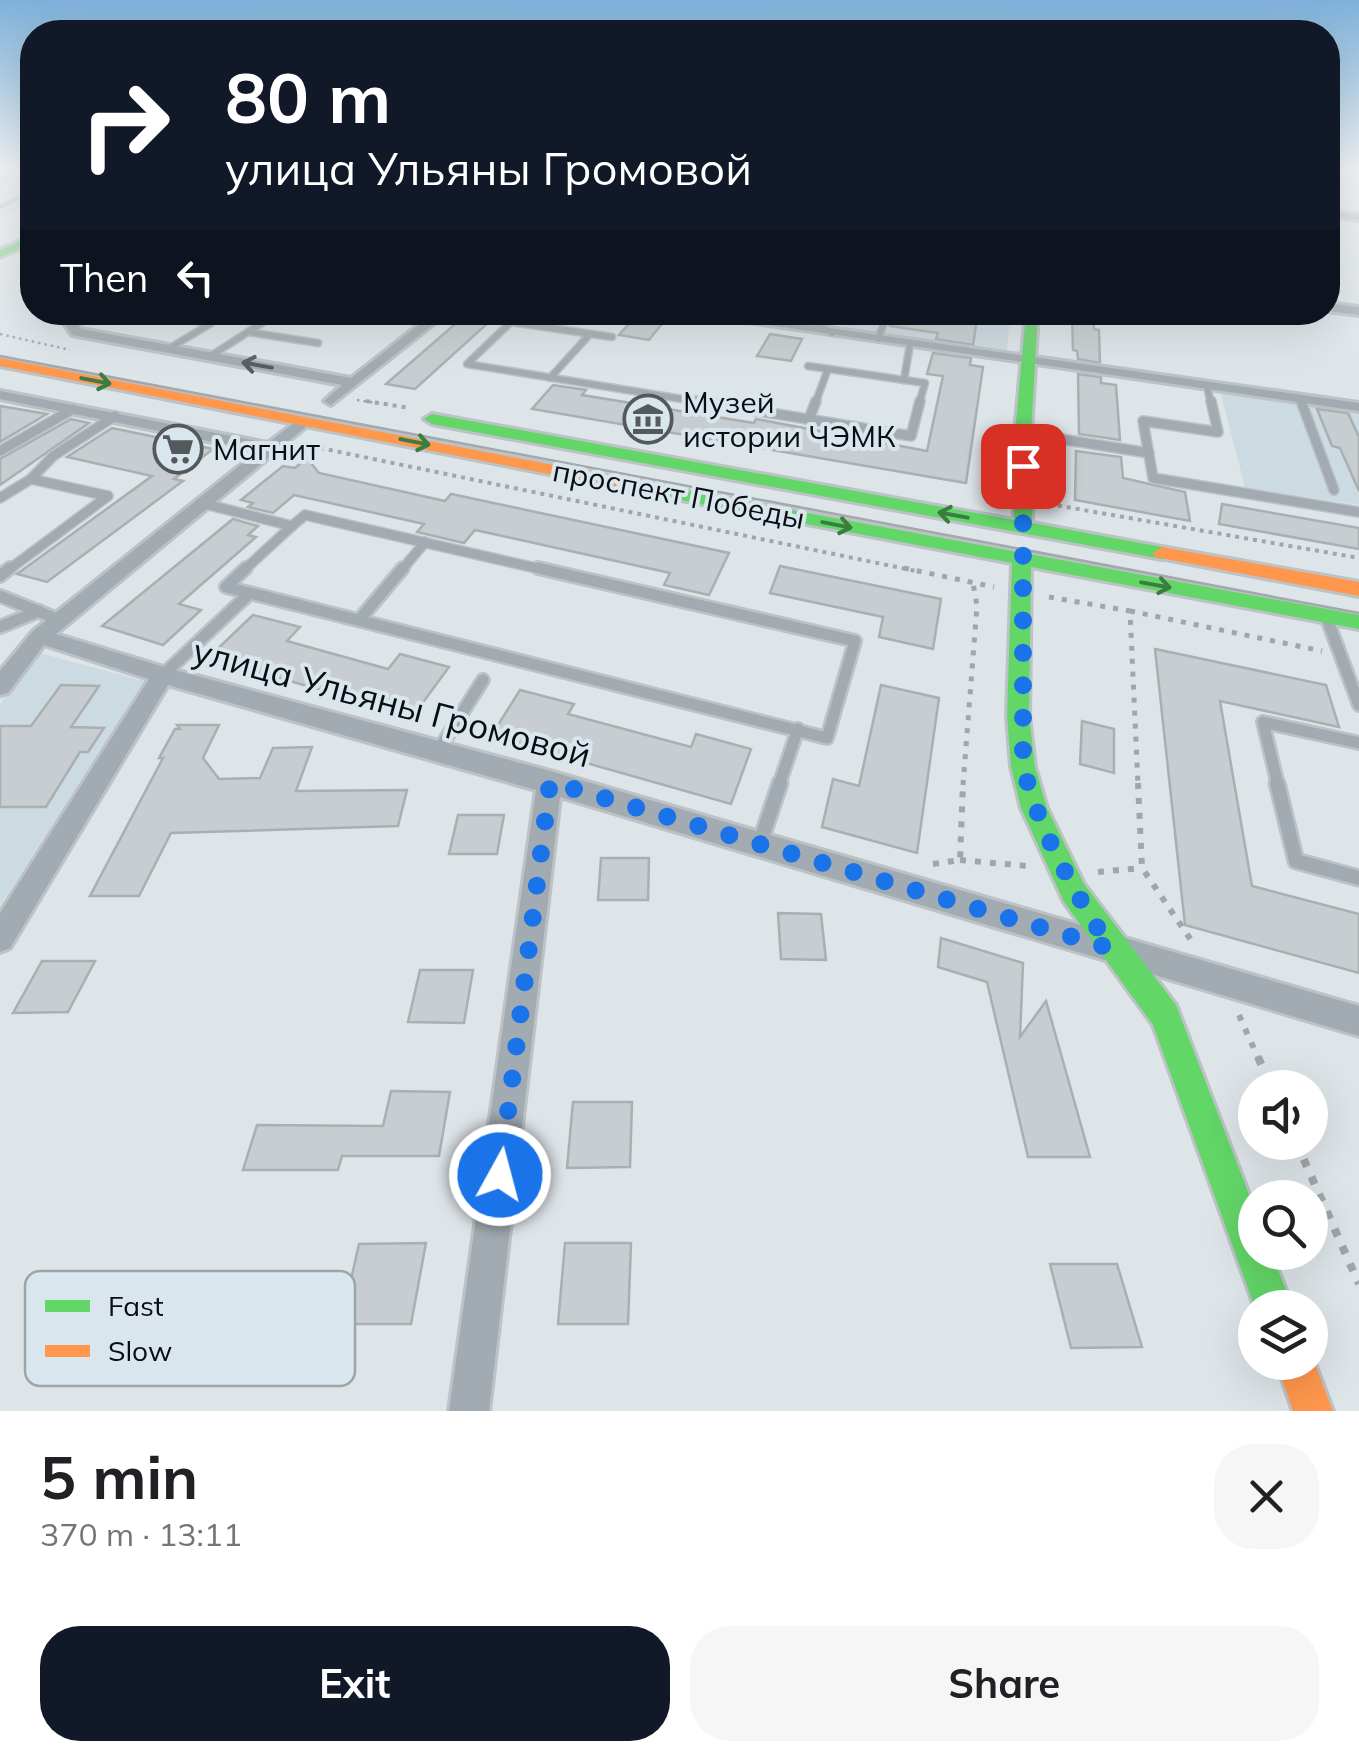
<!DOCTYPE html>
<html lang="en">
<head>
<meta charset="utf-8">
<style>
	:root { --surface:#fff; --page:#f6f6f6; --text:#202124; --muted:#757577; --accent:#111827 }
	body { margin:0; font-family:Mulish,sans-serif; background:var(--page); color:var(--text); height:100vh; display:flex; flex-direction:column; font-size:38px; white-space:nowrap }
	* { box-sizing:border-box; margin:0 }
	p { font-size:32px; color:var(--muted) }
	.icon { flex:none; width:55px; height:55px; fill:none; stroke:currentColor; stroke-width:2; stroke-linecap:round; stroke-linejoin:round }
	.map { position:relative; height:1411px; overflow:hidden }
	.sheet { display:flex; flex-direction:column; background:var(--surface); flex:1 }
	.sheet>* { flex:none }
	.top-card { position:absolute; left:20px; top:20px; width:1320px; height:305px; border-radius:40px; box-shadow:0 10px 40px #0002; background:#111827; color:#fff; overflow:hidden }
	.tools { position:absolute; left:1238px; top:1070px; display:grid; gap:20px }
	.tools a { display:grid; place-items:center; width:90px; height:90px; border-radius:50%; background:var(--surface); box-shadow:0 10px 40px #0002; font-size:50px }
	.pin { position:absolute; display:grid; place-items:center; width:85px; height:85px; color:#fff; margin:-42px; border-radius:20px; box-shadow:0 5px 15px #0006 }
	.me { position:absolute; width:110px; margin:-55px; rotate:7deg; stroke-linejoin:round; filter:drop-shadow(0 0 8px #0008) }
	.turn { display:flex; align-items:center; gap:35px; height:210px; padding:0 40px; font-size:45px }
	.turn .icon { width:130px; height:130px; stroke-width:2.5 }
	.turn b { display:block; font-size:70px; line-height:85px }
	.then { display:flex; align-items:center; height:95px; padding:0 40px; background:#0003; gap:20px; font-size:38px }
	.round { display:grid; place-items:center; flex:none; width:105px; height:105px; border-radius:40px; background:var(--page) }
	.summary { display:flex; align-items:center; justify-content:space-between; height:170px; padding:0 40px }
	h1 { font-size:60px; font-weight:700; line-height:75px }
	.primary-button { display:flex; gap:20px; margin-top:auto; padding:20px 40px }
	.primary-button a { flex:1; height:115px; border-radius:40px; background:var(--accent); color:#fff; font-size:40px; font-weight:700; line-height:115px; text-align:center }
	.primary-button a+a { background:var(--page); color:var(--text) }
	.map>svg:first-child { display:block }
	.built { fill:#ccdae1 }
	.building { fill:#c7cdd0; stroke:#aaafb1; stroke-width:2.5 }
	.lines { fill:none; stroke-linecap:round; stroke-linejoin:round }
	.lane-far4-casing { stroke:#bdc2c6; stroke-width:8 }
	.lane-far3-casing { stroke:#bdc2c6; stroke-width:9 }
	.lane-far2-casing { stroke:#bdc2c6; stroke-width:12 }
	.lane-far1-casing { stroke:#bdc2c6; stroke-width:16 }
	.lane-casing { stroke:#bdc2c6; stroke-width:19 }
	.street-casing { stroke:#bdc2c6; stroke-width:6 }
	.fast-casing { stroke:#bdc2c6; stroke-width:6 }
	.slow-casing { stroke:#bdc2c6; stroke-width:6 }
	.path-far4 { stroke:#a0a6aa; stroke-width:2.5; stroke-dasharray:2.5 4; stroke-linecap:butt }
	.path-far3 { stroke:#a0a6aa; stroke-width:4; stroke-dasharray:4 5; stroke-linecap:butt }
	.path-far2 { stroke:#a0a6aa; stroke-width:5; stroke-dasharray:5 8; stroke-linecap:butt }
	.path-far1 { stroke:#a0a6aa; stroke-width:6; stroke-dasharray:6 9; stroke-linecap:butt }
	.path { stroke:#a0a6aa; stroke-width:8; stroke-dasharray:8 11; stroke-linecap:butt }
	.lane-far4 { stroke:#a2abb1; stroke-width:5 }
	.lane-far3 { stroke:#a2abb1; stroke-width:6 }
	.lane-far2 { stroke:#a2abb1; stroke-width:9 }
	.lane-far1 { stroke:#a2abb1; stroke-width:11 }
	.lane { stroke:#a2abb1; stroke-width:14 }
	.street { fill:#a2abb1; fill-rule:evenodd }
	.fast { fill:#63d668; fill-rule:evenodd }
	.slow { fill:#ff974d; fill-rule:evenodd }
	.tram { stroke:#a2a8ac; stroke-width:2.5 }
	.rail { stroke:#a2a8ac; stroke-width:4 }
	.oneway { stroke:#565c61 }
	.oneway2 { stroke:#3b7c41 }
	.route { stroke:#1a73e8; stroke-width:18; stroke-dasharray:0 32.4 }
	.labels { text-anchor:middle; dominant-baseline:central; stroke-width:8; stroke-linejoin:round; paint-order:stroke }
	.far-poi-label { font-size:30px; fill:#0a0e11; stroke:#dae6ed; text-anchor:start }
	.far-street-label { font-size:30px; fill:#0a0e11; stroke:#dae6ed }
	.street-label { font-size:35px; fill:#0a0e11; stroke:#dae6ed }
	.key { fill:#dae6ed; stroke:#9ca5ab; stroke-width:2.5 }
	.key-label { font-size:28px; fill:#0a0e11 }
</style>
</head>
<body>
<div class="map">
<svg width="1359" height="1411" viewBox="0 0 1359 1411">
	<rect width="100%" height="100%" fill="#dee5e9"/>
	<g class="built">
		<path d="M26,171H32V203L0,217V183Z"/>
		<path d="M851,313H1010L1007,351L844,329Z"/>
		<path d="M1220,391L1359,411V505L1245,487Z"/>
		<path d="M40,653L144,681L0,906V704Z"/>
	</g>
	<g class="building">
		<path d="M469,312H500L415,389L386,384Z"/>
		<path d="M895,312H978L973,345L936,339L938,333L890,326Z"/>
		<path d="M1072,312H1093L1094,329L1099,330L1100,363L1078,359L1077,351L1073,350Z"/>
		<path d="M636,316L665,320L649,340L619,335Z"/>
		<path d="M770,334L802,339L791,361L757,356Z"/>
		<path d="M933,353L971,358L970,365L983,367L966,483L532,409L553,385L586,390L582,395L754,423L756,419L927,451L943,376L927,374Z"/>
		<path d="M1078,374L1101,377V383L1116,385L1120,440L1079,434Z"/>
		<path d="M0,406L47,414L0,442Z"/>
		<path d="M1317,409L1348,413L1359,437V491L1340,448L1332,446Z"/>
		<path d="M71,419L89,423L0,485V459Z"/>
		<path d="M112,428L213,449L174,479L183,481L47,582L17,574L152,476L67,457Z"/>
		<path d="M1076,451L1121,457L1123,478L1185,492L1190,521L1075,500Z"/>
		<path d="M307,458L319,473L445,501L451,494L729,553L709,595L664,585L670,573L475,530L464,543L417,532L424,524L294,495L273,513L248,507L253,503L241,500L283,466L295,468Z"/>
		<path d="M1222,504L1359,528V549L1219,524Z"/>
		<path d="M233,519L258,526L248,535L256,537L179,604L201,610L163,645L102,626Z"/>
		<path d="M780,566L941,599L933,649L879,637L883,617L770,593Z"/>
		<path d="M253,615L300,627L287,641L388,669L400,654L449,667L413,716L208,658Z"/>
		<path d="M1155,649L1326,685L1339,727L1220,701L1252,886L1359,914V973L1185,925Z"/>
		<path d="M61,685L99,686L71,727L104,728L88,752H80L46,807H0V726H31Z"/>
		<path d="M881,685L939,698L917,853L822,827L833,779L859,786Z"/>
		<path d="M520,690L574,704L568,714L691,747L696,734L751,749L731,804L491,736Z"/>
		<path d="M1082,721L1114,729V773L1080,764Z"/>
		<path d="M177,725H219L203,758L219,779L260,778L273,748L312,747L296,791L407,790L398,826L171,833L139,896H90L163,758H159L175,729H180Z"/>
		<path d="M458,815H504L497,854H449Z"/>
		<path d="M601,858H649L648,900H598Z"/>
		<path d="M778,913L821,914L826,960L781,959Z"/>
		<path d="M941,938L1023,963L1020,1037L1046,1001L1090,1157H1028L987,982L938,967Z"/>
		<path d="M42,961H95L68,1012L13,1013Z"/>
		<path d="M420,970H473L464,1023L408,1022Z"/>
		<path d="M391,1091L450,1092L439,1156H342L338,1170H243L257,1125L383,1126Z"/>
		<path d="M573,1102H632L630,1167L567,1168Z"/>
		<path d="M426,1243L411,1324H341L359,1244Z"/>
		<path d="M565,1243H631L628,1324H558Z"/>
		<path d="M1050,1264H1117L1142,1347L1071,1348Z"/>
	</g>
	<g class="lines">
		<g class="lane-far4-casing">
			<path id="lane-far4" d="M0,184L10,171"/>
		</g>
		<g class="lane-far3-casing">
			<g id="lane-far3">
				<path d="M157,312L210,324L168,349"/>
				<path d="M773,312L809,318L832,333"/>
				<path d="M248,332L318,343"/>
				<path d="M612,337L511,322L467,364L713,404"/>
				<path d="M878,339L888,312"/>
				<path d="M209,357L279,312"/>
				<path d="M808,366L925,383L919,404"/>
				<path d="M550,378L590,334"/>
				<path d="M904,380L910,344"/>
				<path d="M1207,386L1211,404"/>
				<path d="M1300,399L1302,404"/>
				<path d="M815,404L828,369"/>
			</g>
		</g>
		<g class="lane-far2-casing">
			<g id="lane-far2">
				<path d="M697,401L911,436L920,401"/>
				<path d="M1211,401L1218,432L1143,421L1153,478L1359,512"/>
				<path d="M1301,401L1334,490"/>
				<path d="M809,419L816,401"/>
				<path d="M1023,433L1149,453"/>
				<path d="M0,451L73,409"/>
				<path d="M0,498L31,479L53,456L115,416"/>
				<path d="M201,503L292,526L305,515L549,571"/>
				<path d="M7,571L108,496L31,479"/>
				<path d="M243,571L292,526"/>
				<path d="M401,571L425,542"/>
			</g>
		</g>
		<g class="lane-far1-casing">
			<g id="lane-far1">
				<path d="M0,576L10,568"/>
				<path d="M250,593L827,738L855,641L538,568"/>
				<path d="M0,596L60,620"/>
				<path d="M1326,616L1359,705"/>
				<path d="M359,620L403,568"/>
				<path d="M0,627L39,611"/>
				<path d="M163,675L250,593L226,587L246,568"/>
				<path d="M438,751L483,680"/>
				<path d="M779,785L798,729"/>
				<path d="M1278,785L1263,722L1359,743"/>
			</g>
		</g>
		<g class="lane-casing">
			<g id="lane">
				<path d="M1277,783L1296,861L1359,878"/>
				<path d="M760,843L780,783"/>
			</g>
		</g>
		<g class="street-casing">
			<g id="street">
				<path d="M1328,211L1359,214V220L1328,217Z"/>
				<path d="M1328,303L1359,307V315L1328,311Z"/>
				<path d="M71,312H84L76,322L81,329L351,378L435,312H449L331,405L324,401L342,385L72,335L63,322Z"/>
				<path d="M680,312H717L1359,403V411Z"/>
				<path d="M0,391L268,443L300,418L313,421L56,634L164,667L550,771L1359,1006V1036L560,797L489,1411H449L536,790L168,685L10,948L0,952V913L149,679L44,645L8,693L0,695V671L33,631L258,451L0,399Z"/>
			</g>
		</g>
		<g class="fast-casing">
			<g id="fast">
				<path d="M32,236V243L0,257V250Z"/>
				<path d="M1026,312H1038L1031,433L1032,523L1162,547L1171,553L1169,557L1162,559L432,424L424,419L432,414L1014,520L1015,433Z"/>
				<path d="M661,486L1359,615V629L1031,567L1029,716L1035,767L1047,808L1084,884L1176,1005L1255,1210V1252H1271L1293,1308H1255L1153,1025L1064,902L1021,808L1011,767L1007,716L1012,563L655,495V487Z"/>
			</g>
		</g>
		<g class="slow-casing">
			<g id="slow">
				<path d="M0,358L661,486L670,491L661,496L0,366Z"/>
				<path d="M1162,547L1359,582V596L1155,557L1153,553Z"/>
				<path d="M1310,1351L1333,1411H1293L1276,1362H1310Z"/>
			</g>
		</g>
		<g class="path-far4">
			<path d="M0,334L70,350"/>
			<path d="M357,400L383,404"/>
		</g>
		<g class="path-far3">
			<path d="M366,401L410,408"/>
			<path d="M320,448L916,571"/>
			<path d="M1049,504L1359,558"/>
		</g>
		<g class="path-far2">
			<path d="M904,568L994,587"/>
			<path d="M1049,597L1130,611L1138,785"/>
			<path d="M1130,611L1322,651"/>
			<path d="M963,785L977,606L973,583"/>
		</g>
		<g class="path-far1">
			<path d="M1138,783L1142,868L1193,943"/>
			<path d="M960,860L1027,866"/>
			<path d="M933,864L960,860L963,783"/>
			<path d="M1098,872L1141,868"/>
			<path d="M1239,1015L1259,1060"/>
		</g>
		<g class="path">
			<path d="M1258,1057L1272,1088"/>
			<path d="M1296,1142L1359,1284"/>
		</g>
		<use href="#lane-far4" class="lane-far4"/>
		<use href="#lane-far3" class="lane-far3"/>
		<use href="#lane-far2" class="lane-far2"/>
		<use href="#lane-far1" class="lane-far1"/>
		<use href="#lane" class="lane"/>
		<use href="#street" class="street"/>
		<use href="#fast" class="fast"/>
		<use href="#slow" class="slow"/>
		<path class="tram" d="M0,356L1359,613"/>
		<path class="rail" d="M0,207L32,191"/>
	</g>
	<defs><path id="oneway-shaft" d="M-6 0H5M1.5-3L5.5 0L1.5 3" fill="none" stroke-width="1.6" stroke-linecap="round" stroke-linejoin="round" transform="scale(2.5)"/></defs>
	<use class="oneway" href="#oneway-shaft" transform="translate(257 365) rotate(-170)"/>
	<g class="oneway2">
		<use href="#oneway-shaft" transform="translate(96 381) rotate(11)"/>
		<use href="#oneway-shaft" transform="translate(415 442) rotate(11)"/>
		<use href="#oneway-shaft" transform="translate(953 515) rotate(-170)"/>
		<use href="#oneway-shaft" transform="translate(837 525) rotate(11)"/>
		<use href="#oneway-shaft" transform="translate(1156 585) rotate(10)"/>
	</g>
	<linearGradient id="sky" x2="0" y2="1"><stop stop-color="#7eb1da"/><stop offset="0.46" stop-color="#f0f3f5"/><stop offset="1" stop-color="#f0f3f5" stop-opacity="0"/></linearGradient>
	<rect width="1359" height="368" fill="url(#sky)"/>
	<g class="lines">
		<path class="route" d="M500,1175L550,782L1110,948C1073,889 1040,833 1023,766V466"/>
	</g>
	<defs>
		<g id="museum-ring" transform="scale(2.5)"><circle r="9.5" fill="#dae6ed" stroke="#54595d" stroke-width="1.5"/><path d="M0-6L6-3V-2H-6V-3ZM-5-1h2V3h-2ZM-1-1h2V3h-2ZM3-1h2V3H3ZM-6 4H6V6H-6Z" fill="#54595d"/></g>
		<g id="supermarket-ring" transform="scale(2.5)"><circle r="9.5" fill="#dae6ed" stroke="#54595d" stroke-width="1.5"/><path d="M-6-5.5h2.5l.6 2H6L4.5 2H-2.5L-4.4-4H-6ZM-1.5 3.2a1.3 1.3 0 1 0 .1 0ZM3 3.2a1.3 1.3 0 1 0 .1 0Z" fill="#54595d"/></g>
	</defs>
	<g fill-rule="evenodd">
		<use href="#museum-ring" x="648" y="419"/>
		<use href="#supermarket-ring" x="178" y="449"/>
	</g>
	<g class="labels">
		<g class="far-poi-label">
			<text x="683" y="402">Музей<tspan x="683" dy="34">истории ЧЭМК</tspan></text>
			<text x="213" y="449">Магнит</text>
		</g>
		<g class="far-street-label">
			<text transform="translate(679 494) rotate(11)">проспект Победы</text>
		</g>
		<g class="street-label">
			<text transform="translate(392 702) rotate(15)">улица Ульяны Громовой</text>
		</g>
	</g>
	<rect x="25" y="1271" width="330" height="115" rx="15" class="key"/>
	<rect x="45" y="1300" width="45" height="12" fill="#63d668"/>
	<rect x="45" y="1345" width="45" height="12" fill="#ff974d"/>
	<g class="key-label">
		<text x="108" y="1316">Fast</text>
		<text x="108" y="1361">Slow</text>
	</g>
</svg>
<div class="tools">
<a><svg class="icon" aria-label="sound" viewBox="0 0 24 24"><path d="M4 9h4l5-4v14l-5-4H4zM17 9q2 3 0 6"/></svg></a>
<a><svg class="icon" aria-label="search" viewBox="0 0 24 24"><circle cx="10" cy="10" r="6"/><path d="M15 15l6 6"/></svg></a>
<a><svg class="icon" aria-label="layers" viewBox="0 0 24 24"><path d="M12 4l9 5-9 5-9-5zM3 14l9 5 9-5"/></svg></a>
</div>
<div class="pin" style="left:1023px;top:466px;background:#d93025"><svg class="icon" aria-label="arrive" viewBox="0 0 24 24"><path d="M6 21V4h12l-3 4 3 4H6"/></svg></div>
<svg class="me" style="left:500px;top:1175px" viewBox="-20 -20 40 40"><circle r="17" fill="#1a73e8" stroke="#fff" stroke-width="3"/><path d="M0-11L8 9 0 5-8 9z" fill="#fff"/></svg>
<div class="top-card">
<div class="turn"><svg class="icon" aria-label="right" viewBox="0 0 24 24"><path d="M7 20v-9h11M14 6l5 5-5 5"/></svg><div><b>80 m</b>улица Ульяны Громовой</div></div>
<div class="then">Then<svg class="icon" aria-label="left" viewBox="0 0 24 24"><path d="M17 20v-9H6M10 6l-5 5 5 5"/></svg></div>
</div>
</div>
<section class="sheet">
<div class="summary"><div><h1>5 min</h1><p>370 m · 13:11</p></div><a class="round"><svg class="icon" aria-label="close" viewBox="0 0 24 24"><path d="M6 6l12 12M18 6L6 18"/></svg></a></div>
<div class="primary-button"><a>Exit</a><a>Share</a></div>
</section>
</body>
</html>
